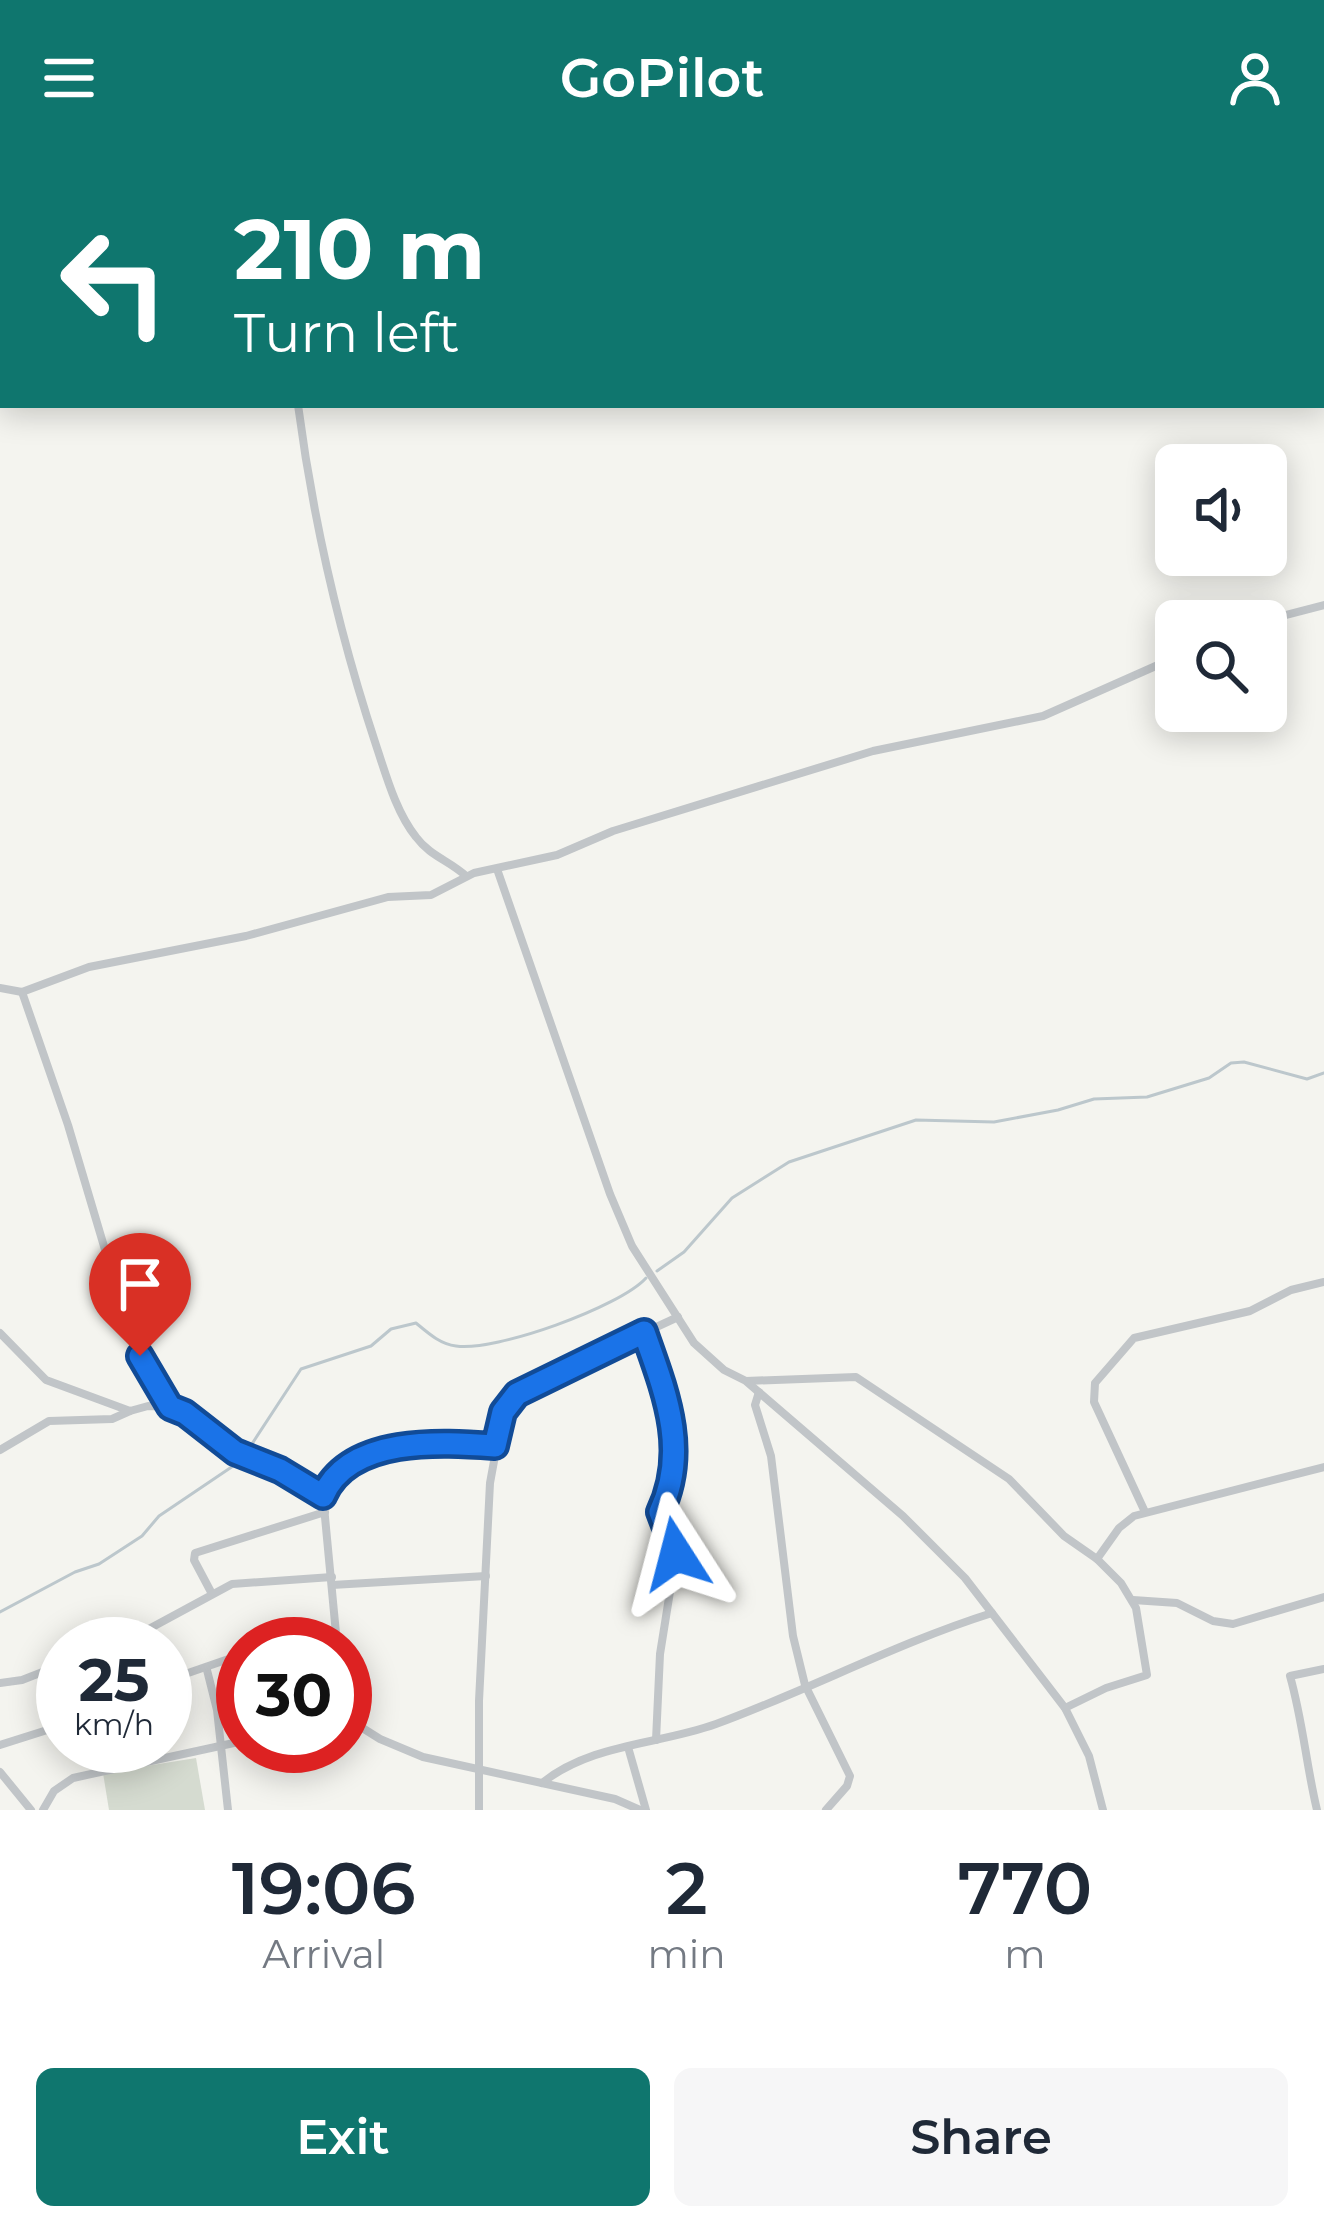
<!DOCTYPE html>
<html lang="en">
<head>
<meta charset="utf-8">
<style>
	:root { --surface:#fff; --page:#f6f6f7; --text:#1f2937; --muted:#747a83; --accent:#0f766e }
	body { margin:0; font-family:Montserrat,sans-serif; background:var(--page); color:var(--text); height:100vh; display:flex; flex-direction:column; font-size:45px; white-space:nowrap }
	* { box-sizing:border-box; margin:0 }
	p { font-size:39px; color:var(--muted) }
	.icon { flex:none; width:66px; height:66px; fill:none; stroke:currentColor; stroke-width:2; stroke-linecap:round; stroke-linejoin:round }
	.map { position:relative; height:1654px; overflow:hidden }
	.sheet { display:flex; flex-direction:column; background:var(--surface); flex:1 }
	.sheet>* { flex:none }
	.guide { position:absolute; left:0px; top:0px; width:1326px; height:252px; box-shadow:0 6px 30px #0003; background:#0f766e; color:#fff; overflow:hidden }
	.controls { position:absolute; left:1155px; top:288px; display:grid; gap:24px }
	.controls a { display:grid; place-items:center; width:132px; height:132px; border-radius:18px; background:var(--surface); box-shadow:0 6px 30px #0003; font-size:60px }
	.speed { position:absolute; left:36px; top:1461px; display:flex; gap:24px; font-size:60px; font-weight:700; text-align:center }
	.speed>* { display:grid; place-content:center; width:156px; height:156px; border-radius:50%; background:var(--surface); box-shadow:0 6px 30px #0003; line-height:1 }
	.speed small { font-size:30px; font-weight:400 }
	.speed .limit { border:18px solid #d22; background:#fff; color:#111 }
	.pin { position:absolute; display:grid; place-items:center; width:102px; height:102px; color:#fff; margin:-123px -51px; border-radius:50% 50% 50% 0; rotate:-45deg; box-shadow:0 0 12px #0007 }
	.pin .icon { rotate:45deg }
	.me { position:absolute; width:132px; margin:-66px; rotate:351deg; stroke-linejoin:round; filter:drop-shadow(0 0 9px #0008) }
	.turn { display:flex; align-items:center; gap:42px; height:252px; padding:0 36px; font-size:54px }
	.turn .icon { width:156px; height:156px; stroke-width:2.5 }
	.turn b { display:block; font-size:84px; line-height:102px }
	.eta { display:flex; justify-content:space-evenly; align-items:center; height:204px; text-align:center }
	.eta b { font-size:72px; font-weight:600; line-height:84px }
	.action { display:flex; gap:24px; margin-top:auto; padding:24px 36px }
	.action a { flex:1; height:138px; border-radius:18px; background:var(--accent); color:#fff; font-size:48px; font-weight:600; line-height:138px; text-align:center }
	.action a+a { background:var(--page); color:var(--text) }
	header { display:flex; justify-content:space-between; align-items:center; height:156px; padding:0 36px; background:var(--accent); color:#fff; font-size:54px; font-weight:600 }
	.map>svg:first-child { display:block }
	.green { fill:#d5dbd0 }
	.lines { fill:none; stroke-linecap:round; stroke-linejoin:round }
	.stream { stroke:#bcc7cc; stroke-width:3 }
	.minor { stroke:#c1c5c8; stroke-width:8 }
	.route-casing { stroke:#114b97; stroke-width:30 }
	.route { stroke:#1a73e8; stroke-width:21 }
</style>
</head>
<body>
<header><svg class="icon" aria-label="menu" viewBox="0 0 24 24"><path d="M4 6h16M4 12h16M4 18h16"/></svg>GoPilot<svg class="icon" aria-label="person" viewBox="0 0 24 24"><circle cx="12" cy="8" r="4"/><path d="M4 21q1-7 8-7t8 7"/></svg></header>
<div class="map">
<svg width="1324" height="1654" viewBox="0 0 1324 1654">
	<rect width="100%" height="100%" fill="#f4f4ef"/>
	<path class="green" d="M196,1602L205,1654H109L103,1617Z"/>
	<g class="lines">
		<g class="stream">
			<path d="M657,1115L684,1096L732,1042L789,1006L916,964L994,966L1058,954L1094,943L1147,941L1209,922L1231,907L1244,906L1307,923L1324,917"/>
			<path d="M246,1297L301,1213L371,1190L391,1173L416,1167C428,1177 440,1188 456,1190C495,1196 620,1151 646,1122"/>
			<path d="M0,1456L75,1416L99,1408L142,1380L159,1360L239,1306"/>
		</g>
		<g class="minor">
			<path d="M255,3V0"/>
			<path d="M298,249C313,363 340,480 376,589C386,619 396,656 416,681C430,700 450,705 466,720"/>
			<path d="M1263,465L1324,449"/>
			<path d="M497,713L610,1038L632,1090L694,1187L724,1214L746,1225L856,1221L1009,1323L1064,1380L1097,1403L1121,1427L1136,1452L1147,1519L1106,1532L1065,1552"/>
			<path d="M0,832L22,836L89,811L246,780L388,741L431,739L474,717L557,699L613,675L873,595L1043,560L1176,501"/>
			<path d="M22,836L68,969L130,1178L151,1221L170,1251L185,1257L217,1284L263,1309L280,1314L323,1340"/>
			<path d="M644,1176C666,1237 689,1295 660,1356L676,1398L660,1498L656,1584"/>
			<path d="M0,1177L46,1224L130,1255L148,1250L169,1251"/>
			<path d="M747,1226L903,1360L965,1422L1065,1552L1089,1600L1103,1654"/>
			<path d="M759,1236L755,1249L771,1300L793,1480L805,1529L850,1620L847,1630L826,1654"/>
			<path d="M0,1294L49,1265L112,1263L130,1255"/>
			<path d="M1145,1356L1094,1246L1095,1227L1134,1182L1250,1155L1291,1134L1324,1126"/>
			<path d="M1097,1403L1119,1372L1134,1360L1324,1311"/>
			<path d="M332,1429L486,1420"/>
			<path d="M211,1436L194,1404L195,1397L325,1356"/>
			<path d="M1133,1444L1177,1447L1213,1465L1233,1468L1324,1441"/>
			<path d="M121,1488L232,1428L332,1421"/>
			<path d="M271,1488L297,1482L336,1483"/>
			<path d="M337,1488L323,1340C348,1280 442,1286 495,1290"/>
			<path d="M207,1514L217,1554L228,1654"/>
			<path d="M165,1525L243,1498"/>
			<path d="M0,1527L22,1524L63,1508"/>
			<path d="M345,1561L380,1583L423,1601L615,1643L640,1654"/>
			<path d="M0,1589L63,1569"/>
			<path d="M628,1591L646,1654"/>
			<path d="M0,1616L31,1654"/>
			<path d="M542,1627C592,1587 658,1589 716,1568C809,1534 897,1487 992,1457"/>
			<path d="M43,1654L54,1635L73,1622L243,1585"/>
			<path d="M479,1654V1545L490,1327L503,1256L509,1246L529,1230L678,1161"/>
			<path d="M1317,1654C1306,1608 1303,1566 1290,1520L1324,1513"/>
		</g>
	</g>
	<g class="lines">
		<g class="route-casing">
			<path id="route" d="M140,1200L170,1251L185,1257L235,1296L280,1314L323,1340C349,1280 441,1286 495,1290L503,1256L517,1238L644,1176C666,1238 689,1295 660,1356L676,1398"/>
		</g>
		<use href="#route" class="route"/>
	</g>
</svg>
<div class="controls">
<a><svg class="icon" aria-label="sound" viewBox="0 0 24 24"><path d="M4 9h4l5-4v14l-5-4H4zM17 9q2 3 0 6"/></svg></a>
<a><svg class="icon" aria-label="search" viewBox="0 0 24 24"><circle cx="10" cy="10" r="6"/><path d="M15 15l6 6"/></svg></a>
</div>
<div class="speed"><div>25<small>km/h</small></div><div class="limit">30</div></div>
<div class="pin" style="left:140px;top:1200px;background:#d93025"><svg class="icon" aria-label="arrive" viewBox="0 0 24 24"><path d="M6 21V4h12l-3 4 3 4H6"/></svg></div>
<svg class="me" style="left:676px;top:1398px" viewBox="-20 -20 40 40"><path d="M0-17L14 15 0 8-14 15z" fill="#1a73e8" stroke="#fff" stroke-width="4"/></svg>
<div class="guide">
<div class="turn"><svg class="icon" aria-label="left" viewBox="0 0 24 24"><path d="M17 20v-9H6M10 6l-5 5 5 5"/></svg><div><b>210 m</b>Turn left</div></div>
</div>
</div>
<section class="sheet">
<div class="eta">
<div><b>19:06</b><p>Arrival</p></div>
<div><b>2</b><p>min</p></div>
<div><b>770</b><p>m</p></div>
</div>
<div class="action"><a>Exit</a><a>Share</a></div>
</section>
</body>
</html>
